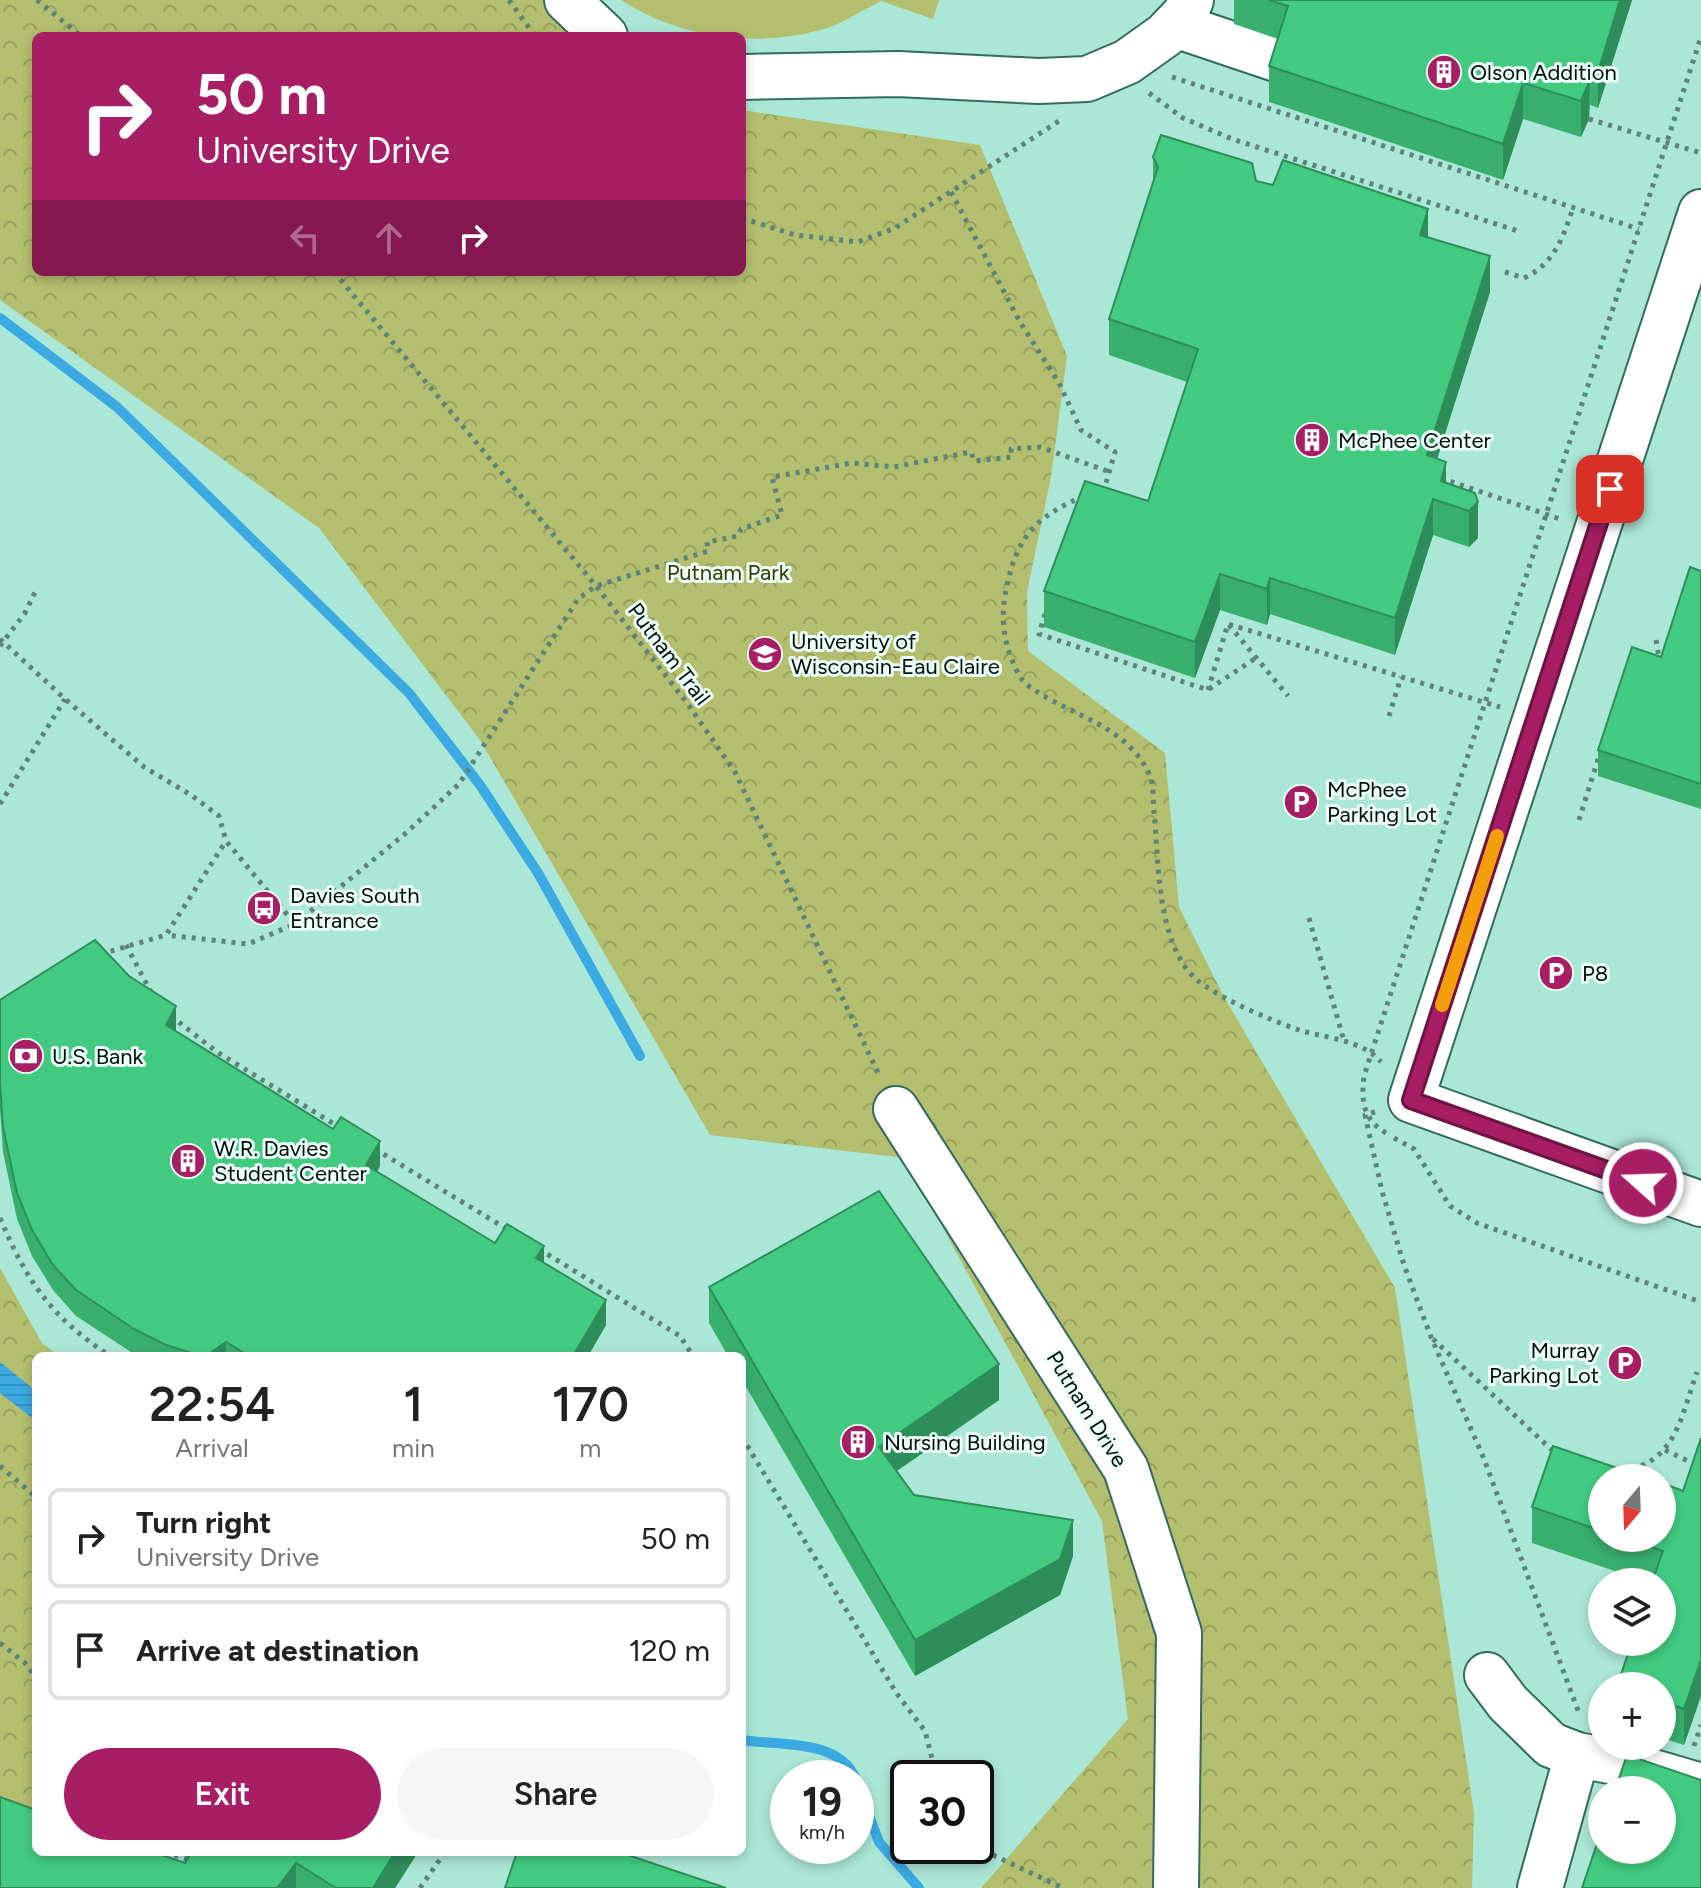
<!DOCTYPE html>
<html lang="en">
<head>
<meta charset="utf-8">
<style>
	:root { --surface:#fff; --page:#f6f6f6; --text:#222; --muted:#767676; --line:#e0e0e0; --accent:#a71e65 }
	body { margin:0; font-family:Figtree,sans-serif; background:var(--page); color:var(--text); height:100vh; display:flex; flex-direction:column; font-size:30px; white-space:nowrap }
	* { box-sizing:border-box; margin:0 }
	p { font-size:26px; color:var(--muted) }
	.icon { flex:none; width:44px; height:44px; fill:none; stroke:currentColor; stroke-width:2; stroke-linecap:round; stroke-linejoin:round }
	.map { position:relative; flex:1; overflow:hidden }
	.sheet { position:absolute; left:32px; top:1352px; width:714px; height:504px; display:flex; flex-direction:column; background:var(--surface); border-radius:12px; box-shadow:0 4px 12px #0003 }
	.sheet>* { flex:none }
	.guide { position:absolute; left:32px; top:32px; width:714px; height:244px; border-radius:12px; box-shadow:0 4px 12px #0003; background:#a71e65; color:#fff; overflow:hidden }
	.needle { width:52px; rotate:199deg }
	.fabs { position:absolute; left:1588px; top:1464px; display:grid; gap:16px }
	.fabs a { display:grid; place-items:center; width:88px; height:88px; border-radius:50%; background:var(--surface); box-shadow:0 4px 12px #0003; font-size:40px }
	.speed { position:absolute; left:770px; top:1760px; display:flex; gap:16px; font-size:40px; font-weight:700; text-align:center }
	.speed>* { display:grid; place-content:center; width:104px; height:104px; border-radius:50%; background:var(--surface); box-shadow:0 4px 12px #0003; line-height:1 }
	.speed small { font-size:20px; font-weight:400 }
	.speed .limit { border:4px solid #111; border-radius:12px; background:#fff; color:#111 }
	.pin { position:absolute; display:grid; place-items:center; width:68px; height:68px; color:#fff; margin:-34px; border-radius:16px; box-shadow:0 4px 12px #0006 }
	.me { position:absolute; width:88px; margin:-44px; rotate:290deg; stroke-linejoin:round; filter:drop-shadow(0 0 6px #0008) }
	.turn { display:flex; align-items:center; gap:28px; height:168px; padding:0 32px; font-size:36px }
	.turn .icon { width:104px; height:104px; stroke-width:2.5 }
	.turn b { display:block; font-size:56px; line-height:68px }
	.lanes { display:flex; align-items:center; height:76px; padding:0 32px; background:#0003; justify-content:center; gap:40px; direction:ltr }
	.lanes .off { opacity:.35 }
	.eta { display:flex; justify-content:space-evenly; align-items:center; height:136px; text-align:center }
	.eta b { font-size:48px; font-weight:600; line-height:56px }
	.primary-button { display:flex; gap:16px; margin-top:auto; padding:16px 32px }
	.primary-button a { flex:1; height:92px; border-radius:48px; background:var(--accent); color:#fff; font-size:32px; font-weight:600; line-height:92px; text-align:center }
	.primary-button a+a { background:var(--page); color:var(--text) }
	ul { padding:0; list-style:none }
	li { display:flex; align-items:center; gap:24px; height:100px; margin:0 16px 12px; padding:0 16px; border:4px solid var(--line); border-radius:12px }
	li div { flex:1 }
	li b { display:block; font-size:30px }
	li em { font-style:normal }
	.map>svg:first-child { display:block }
	.grass { fill:#b3be6e }
	.park { fill:url(#park-crowns) }
	.water { fill:url(#water-rules) }
	.lines { fill:none; stroke-linecap:round; stroke-linejoin:round }
	.stream { stroke:#3baae3; stroke-width:10 }
	.minor-casing { stroke:#326c5e; stroke-width:48 }
	.path { stroke:#5c8478; stroke-width:5; stroke-dasharray:4 6; stroke-linecap:butt }
	.minor { stroke:#fff; stroke-width:44 }
	.wall { fill:#39af6e }
	.shaded-wall { fill:#2e8e5a }
	.building { fill:#42cb80; stroke:#2e8e5a; stroke-width:2 }
	.route-casing { stroke:#6d1442; stroke-width:20 }
	.route { stroke:#a71e65; stroke-width:14 }
	.slow { stroke:#f59e0b; stroke-width:14 }
	.labels { text-anchor:middle; dominant-baseline:central; stroke-width:6; stroke-linejoin:round; paint-order:stroke }
	.poi-label { font-size:22px; fill:#00100b; stroke:#edfef8; text-anchor:start }
	.park-label { font-size:22px; fill:#353a00; stroke:#edfef8 }
	.street-label { font-size:22px; fill:#00100b; stroke:#edfef8 }
</style>
</head>
<body>
<div class="map">
<svg width="1701" height="1888" viewBox="0 0 1701 1888">
	<defs>
		<pattern id="park-crowns" width="20" height="18" patternUnits="userSpaceOnUse" patternTransform="scale(2)"><rect width="20" height="18" fill="#b3be6e"/><path d="M2 6a3 3 0 1 1 6 0M12 15a3 3 0 1 1 6 0" fill="none" stroke="#98a25e"/></pattern>
		<pattern id="water-rules" width="6" height="5" patternUnits="userSpaceOnUse" patternTransform="scale(2)"><rect width="6" height="5" fill="#3baae3"/><path d="M0 2.5h6" fill="none" stroke="#3291c1"/></pattern>
	</defs>
	<rect width="100%" height="100%" fill="#abe7d6"/>
	<path class="grass" d="M621,0H939L933,19L881,1C862,10 841,25 820,30C754,48 680,38 621,0Z"/>
	<g class="park">
		<path d="M0,0H548L575,36H36V272H742V110L980,145L1067,356L1051,477L1027,592L1028,651L1165,753L1179,907L1224,997L1395,1288L1474,1813L1472,1888H981L1128,1719L1102,1521L905,1158L710,1135L480,740L319,528L0,300Z"/>
		<path d="M0,1268L42,1343L59,1356H36V1831L0,1810Z"/>
	</g>
	<path class="water" d="M0,1362L36,1391V1421L0,1393Z"/>
	<g class="lines">
		<g class="stream">
			<path d="M0,318L117,407L409,693L480,785L538,873L640,1056"/>
			<path d="M742,1740C777,1746 839,1738 855,1778"/>
			<path d="M856,1781L879,1842L919,1888"/>
		</g>
		<g class="minor-casing">
			<g id="minor">
				<path d="M567,0L605,36"/>
				<path d="M1175,25L1276,59"/>
				<path d="M742,77L898,74L1039,81L1087,79L1127,62L1165,35L1185,14L1191,0"/>
				<path d="M1701,212L1411,1100L1701,1204"/>
				<path d="M896,1109L1126,1469L1179,1633L1176,1888"/>
				<path d="M1487,1675L1508,1703L1551,1745L1577,1755L1626,1764L1701,1786"/>
				<path d="M1540,1888L1577,1755"/>
			</g>
		</g>
		<g class="path">
			<path d="M37,0L81,36"/>
			<path d="M509,0L535,36"/>
			<path d="M1172,77L1639,229"/>
			<path d="M1149,93L1183,118L1232,139L1521,232"/>
			<path d="M1589,119L1701,153"/>
			<path d="M951,192L1020,322L1059,383L1081,430L1115,452L1104,490"/>
			<path d="M742,218L795,235L858,242L895,228L1062,119"/>
			<path d="M334,272L596,586L687,703L735,772L880,1077"/>
			<path d="M1505,272L1524,278C1554,264 1563,238 1573,208"/>
			<path d="M1441,478L1560,519"/>
			<path d="M1084,496C1040,515 1019,533 1008,581C1000,612 1002,641 1016,669C1019,675 1021,680 1026,684C1067,716 1127,723 1150,776C1154,786 1153,801 1154,812C1159,860 1156,943 1196,979C1218,998 1270,1020 1299,1030C1325,1038 1363,1040 1381,1062"/>
			<path d="M1045,614L1039,634L1208,690"/>
			<path d="M1229,625L1288,696"/>
			<path d="M0,639L65,699L144,767L191,795L219,816L226,841L295,924L248,944L166,935"/>
			<path d="M1656,640L1660,663"/>
			<path d="M0,646L25,613L37,588"/>
			<path d="M1209,689L1256,658"/>
			<path d="M1208,690L1228,624L1500,707"/>
			<path d="M1389,716L1401,677"/>
			<path d="M0,804L65,699"/>
			<path d="M1579,820L1600,753"/>
			<path d="M1309,918L1344,1041"/>
			<path d="M295,924L406,833L459,784L578,599L596,586L708,551L707,542L738,536L741,529L782,515L772,477L852,463L894,467L971,452L974,461L1012,457L1011,449L1040,447L1110,472"/>
			<path d="M126,945L152,994"/>
			<path d="M101,954L166,935L226,841"/>
			<path d="M171,1016L217,1052L339,1127"/>
			<path d="M1375,1112L1365,1115L1382,1191L1404,1265L1431,1337L1484,1459L1579,1713"/>
			<path d="M1386,1133C1363,1119 1361,1102 1364,1076L1701,37"/>
			<path d="M1394,1138L1414,1149L1450,1206L1477,1223L1701,1302"/>
			<path d="M375,1149L510,1231"/>
			<path d="M0,1218C27,1282 51,1317 110,1356"/>
			<path d="M539,1249L680,1336L693,1356"/>
			<path d="M1433,1339L1554,1452"/>
			<path d="M742,1437L897,1694L925,1731L937,1778"/>
			<path d="M1665,1450L1701,1467"/>
			<path d="M0,1466L36,1497"/>
			<path d="M1622,1471C1676,1463 1681,1416 1697,1372"/>
			<path d="M0,1643L25,1663L36,1677"/>
			<path d="M1694,1746L1701,1725"/>
			<path d="M1597,1841L1602,1827"/>
			<path d="M976,1844L995,1856L1063,1888"/>
			<path d="M165,1852L193,1861"/>
			<path d="M420,1888L445,1852"/>
		</g>
		<use href="#minor" class="minor"/>
	</g>
	<g class="wall">
		<path d="M1234,0H1632L1598,108L1590,105L1589,119L1581,137L1523,119L1503,180L1269,102V66L1278,39L1234,24Z"/>
		<path d="M1153,157L1256,181L1428,237L1490,292L1437,458L1446,483L1475,493L1478,538L1469,547L1433,535L1395,655L1270,614L1267,625L1220,610L1195,678L1044,627V591L1148,501L1187,382L1109,355V319L1153,182Z"/>
		<path d="M1701,571V809L1598,776V750L1661,657Z"/>
		<path d="M0,1000L176,1031L380,1166L377,1172L495,1243L544,1263L606,1325L588,1356H138L134,1354L76,1316L53,1290L32,1256L17,1219L3,1152L0,1109Z"/>
		<path d="M709,1287L999,1400L897,1471L914,1495L1073,1556L1060,1595L915,1676L742,1380V1356H728L709,1323Z"/>
		<path d="M1701,1438V1696L1684,1745L1662,1738V1582H1647L1532,1543V1507L1602,1478V1538H1662L1683,1491Z"/>
		<path d="M418,1852L395,1888H0L185,1863Z"/>
	</g>
	<g class="shaded-wall">
		<path d="M1620,0H1632L1598,108V72Z"/>
		<path d="M1590,69L1589,119L1581,137V101Z"/>
		<path d="M1523,83V119L1503,180V144Z"/>
		<path d="M1428,209V245L1420,235Z"/>
		<path d="M1490,256V292L1427,491V455Z"/>
		<path d="M1446,462V498L1441,481Z"/>
		<path d="M1433,499V535L1395,655V618Z"/>
		<path d="M1478,502V538L1469,547V511Z"/>
		<path d="M1220,574V610L1195,678V642Z"/>
		<path d="M1270,578V614L1267,625V589Z"/>
		<path d="M176,1006V1032L166,1025Z"/>
		<path d="M380,1141V1166L366,1190V1165Z"/>
		<path d="M544,1246V1272L536,1258Z"/>
		<path d="M606,1300V1325L588,1356H573Z"/>
		<path d="M226,1342V1356H206Z"/>
		<path d="M999,1364V1400L879,1483V1447Z"/>
		<path d="M1073,1520V1556L1060,1595L915,1676V1640Z"/>
		<path d="M1701,1660V1696L1684,1745V1709Z"/>
		<path d="M395,1852H418L395,1888H373Z"/>
		<path d="M296,1863V1888H277L286,1874Z"/>
	</g>
	<g class="building">
		<path d="M1269,0H1620L1598,72L1590,69L1589,82L1581,101L1523,83L1503,144L1269,66L1288,6Z"/>
		<path d="M1161,135L1252,163L1256,181L1273,185L1283,160L1428,209L1420,235L1490,256L1427,455L1446,462L1441,481L1475,493L1478,502L1469,511L1433,499L1395,618L1270,578L1267,589L1220,574L1195,642L1044,591L1085,481L1148,501L1198,349L1109,319L1158,167L1153,157Z"/>
		<path d="M1690,567L1701,571V784L1598,750L1632,647L1661,657Z"/>
		<path d="M95,940L129,976L176,1006L166,1025L333,1129L341,1117L380,1141L366,1165L495,1243L507,1224L544,1246L536,1258L606,1300L573,1356H249L226,1342L206,1356H201L166,1345L134,1329L76,1290L53,1265L32,1230L17,1193L3,1127L0,1083V1000Z"/>
		<path d="M879,1191L999,1364L879,1447L914,1495L1073,1520L1060,1559L915,1640L709,1287Z"/>
		<path d="M1701,1438V1660L1684,1709L1662,1702V1686H1617L1632,1642H1662V1582H1652L1663,1551L1624,1538H1662V1483L1683,1491Z"/>
		<path d="M1553,1446L1646,1478H1602V1531L1532,1507Z"/>
		<path d="M1627,1755L1701,1780V1888H1582L1602,1829V1850H1662V1790H1615Z"/>
		<path d="M0,1797L36,1810V1852H153L185,1863L191,1852H395L373,1888H336L296,1863L277,1888H0Z"/>
		<path d="M517,1852H619L726,1888H505Z"/>
	</g>
	<g class="lines">
		<g class="route-casing">
			<path id="route" d="M1610,489L1411,1100L1643,1183"/>
		</g>
		<use href="#route" class="route"/>
		<path class="slow" d="M1442,1005L1497,836"/>
	</g>
	<defs>
		<g id="building-disc" transform="scale(1.8)"><circle r="9.5" fill="#a71e65" stroke="#edfef8"/><path d="M-4-6H4V6H1V3H-1V6H-4ZM-2.5-4.3h1.7v1.8h-1.7ZM.8-4.3h1.7v1.8H.8ZM-2.5-1h1.7V.8h-1.7ZM.8-1h1.7V.8H.8Z" fill="#fff"/></g>
		<g id="university-disc" transform="scale(1.8)"><circle r="9.5" fill="#a71e65" stroke="#edfef8"/><path d="M0-5L7-2L0 1L-7-2ZM-4 1L0 2.5L4 1V4Q0 6-4 4Z" fill="#fff"/></g>
		<g id="parking-disc" transform="scale(1.8)"><circle r="9.5" fill="#a71e65" stroke="#edfef8"/><path d="M-3.5-5.5H1a3.5 3.5 0 0 1 0 7H-1V5.5H-3.5ZM-1-3.4V-.6H.8a1.4 1.4 0 0 0 0-2.8Z" fill="#fff"/></g>
		<g id="bus-disc" transform="scale(1.8)"><circle r="9.5" fill="#a71e65" stroke="#edfef8"/><path d="M-5-6H5V4H4V6H2V4H-2V6H-4V4H-5ZM-3.5-4V0h7V-4ZM-3.5 1.2v1.5H-2V1.2ZM2 1.2v1.5H3.5V1.2Z" fill="#fff"/></g>
		<g id="bank-disc" transform="scale(1.8)"><circle r="9.5" fill="#a71e65" stroke="#edfef8"/><path d="M-6-4H6V4H-6ZM0-2.3a2.3 2.3 0 1 0 0 4.6a2.3 2.3 0 1 0 0-4.6Z" fill="#fff"/></g>
	</defs>
	<g fill-rule="evenodd">
		<use href="#building-disc" x="1444" y="72"/>
		<use href="#building-disc" x="1312" y="440"/>
		<use href="#university-disc" x="765" y="654"/>
		<use href="#parking-disc" x="1301" y="802"/>
		<use href="#bus-disc" x="264" y="908"/>
		<use href="#parking-disc" x="1556" y="973"/>
		<use href="#bank-disc" x="26" y="1056"/>
		<use href="#building-disc" x="188" y="1161"/>
		<use href="#parking-disc" x="1625" y="1363"/>
		<use href="#building-disc" x="858" y="1442"/>
	</g>
	<g class="labels">
		<g class="poi-label">
			<text x="1470" y="72">Olson Addition</text>
			<text x="1338" y="440">McPhee Center</text>
			<text x="791" y="641">University of<tspan x="791" dy="25">Wisconsin-Eau Claire</tspan></text>
			<text x="1327" y="789">McPhee<tspan x="1327" dy="25">Parking Lot</tspan></text>
			<text x="290" y="895">Davies South<tspan x="290" dy="25">Entrance</tspan></text>
			<text x="1582" y="973">P8</text>
			<text x="52" y="1056">U.S. Bank</text>
			<text x="214" y="1148">W.R. Davies<tspan x="214" dy="25">Student Center</tspan></text>
			<text x="1599" y="1350" text-anchor="end">Murray<tspan x="1599" dy="25">Parking Lot</tspan></text>
			<text x="884" y="1442">Nursing Building</text>
		</g>
		<g class="park-label">
			<text x="728" y="572">Putnam Park</text>
		</g>
		<g class="street-label">
			<text transform="translate(669 654) rotate(53)">Putnam Trail</text>
			<text transform="translate(1087 1409) rotate(58)">Putnam Drive</text>
		</g>
	</g>
</svg>
<div class="fabs">
<a><svg class="needle" viewBox="-14 -14 28 28"><path d="M0-13l5 13h-10z" fill="#e53935"/><path d="M0 13l5-13h-10z" fill="#767676"/></svg></a>
<a><svg class="icon" aria-label="layers" viewBox="0 0 24 24"><path d="M12 4l9 5-9 5-9-5zM3 14l9 5 9-5"/></svg></a>
<a>+</a>
<a>−</a>
</div>
<div class="speed"><div>19<small>km/h</small></div><div class="limit">30</div></div>
<div class="pin" style="left:1610px;top:489px;background:#d93025"><svg class="icon" aria-label="arrive" viewBox="0 0 24 24"><path d="M6 21V4h12l-3 4 3 4H6"/></svg></div>
<svg class="me" style="left:1643px;top:1183px" viewBox="-20 -20 40 40"><circle r="17" fill="#a71e65" stroke="#fff" stroke-width="3"/><path d="M0-11L8 9 0 5-8 9z" fill="#fff"/></svg>
<div class="guide">
<div class="turn"><svg class="icon" aria-label="right" viewBox="0 0 24 24"><path d="M7 20v-9h11M14 6l5 5-5 5"/></svg><div><b>50 m</b>University Drive</div></div>
<div class="lanes"><svg class="icon off" aria-label="left" viewBox="0 0 24 24"><path d="M17 20v-9H6M10 6l-5 5 5 5"/></svg><svg class="icon off" aria-label="ahead" viewBox="0 0 24 24"><path d="M12 20V5M6 11l6-6 6 6"/></svg><svg class="icon" aria-label="right" viewBox="0 0 24 24"><path d="M7 20v-9h11M14 6l5 5-5 5"/></svg></div>
</div>
<section class="sheet">
<div class="eta">
<div><b>22:54</b><p>Arrival</p></div>
<div><b>1</b><p>min</p></div>
<div><b>170</b><p>m</p></div>
</div>
<ul>
<li><svg class="icon" aria-label="right" viewBox="0 0 24 24"><path d="M7 20v-9h11M14 6l5 5-5 5"/></svg><div><b>Turn right</b><p>University Drive</p></div><em>50 m</em></li>
<li><svg class="icon" aria-label="arrive" viewBox="0 0 24 24"><path d="M6 21V4h12l-3 4 3 4H6"/></svg><div><b>Arrive at destination</b></div><em>120 m</em></li>
</ul>
<div class="primary-button"><a>Exit</a><a>Share</a></div>
</section>
</div>
</body>
</html>
